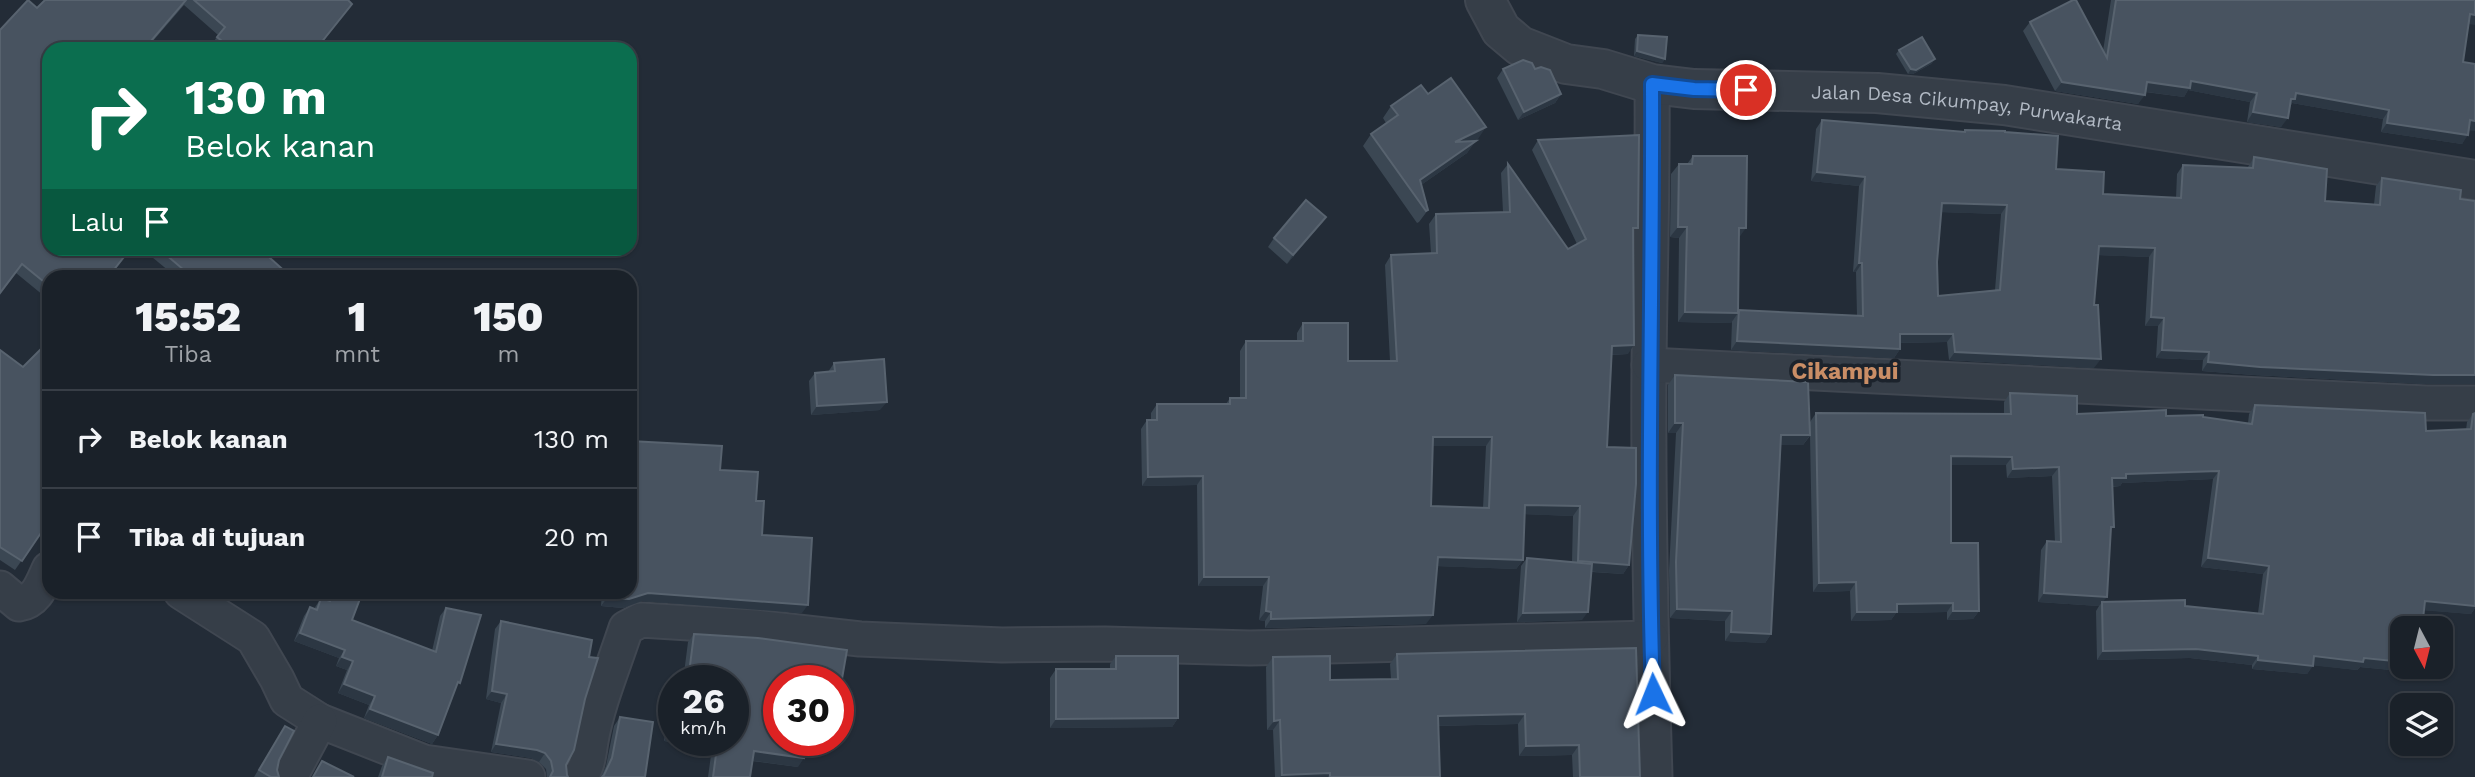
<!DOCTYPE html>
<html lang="id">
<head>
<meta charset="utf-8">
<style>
	:root { --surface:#1a2129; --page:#232931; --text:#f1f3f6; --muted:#9fa3a8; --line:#383e46 }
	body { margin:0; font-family:"Work Sans",sans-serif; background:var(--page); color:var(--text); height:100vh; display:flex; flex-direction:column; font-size:26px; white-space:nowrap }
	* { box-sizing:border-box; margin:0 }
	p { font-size:23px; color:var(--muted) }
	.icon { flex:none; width:38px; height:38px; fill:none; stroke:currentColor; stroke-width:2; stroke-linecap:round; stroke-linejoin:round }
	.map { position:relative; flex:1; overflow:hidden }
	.side { position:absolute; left:42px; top:270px; width:595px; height:329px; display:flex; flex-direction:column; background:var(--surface); border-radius:21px; box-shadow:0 2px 5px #0004,0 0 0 2px var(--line) }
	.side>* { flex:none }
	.hud { position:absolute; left:42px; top:42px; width:595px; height:214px; border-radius:21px; box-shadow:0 2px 5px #0004,0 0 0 2px var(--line); background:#0b6e4f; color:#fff; overflow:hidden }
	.needle { width:46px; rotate:173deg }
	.buttons { position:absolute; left:2390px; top:616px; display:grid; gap:14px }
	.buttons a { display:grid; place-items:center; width:63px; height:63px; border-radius:14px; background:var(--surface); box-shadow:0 2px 5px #0004,0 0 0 2px var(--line); font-size:35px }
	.speed { position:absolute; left:658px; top:665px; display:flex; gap:14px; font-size:35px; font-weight:700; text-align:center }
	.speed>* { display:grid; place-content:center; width:91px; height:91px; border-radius:50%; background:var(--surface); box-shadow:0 2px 5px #0004,0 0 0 2px var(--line); line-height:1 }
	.speed small { font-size:18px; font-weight:400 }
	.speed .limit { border:10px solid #d22; background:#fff; color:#111 }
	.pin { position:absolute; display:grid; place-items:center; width:60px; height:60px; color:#fff; margin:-30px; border:4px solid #fff; border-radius:50%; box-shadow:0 2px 7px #0007 }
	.me { position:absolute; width:77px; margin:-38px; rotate:358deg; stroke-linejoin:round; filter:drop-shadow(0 0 5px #0008) }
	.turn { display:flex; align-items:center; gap:24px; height:147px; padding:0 28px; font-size:32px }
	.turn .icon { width:91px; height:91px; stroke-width:2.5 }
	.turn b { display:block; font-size:49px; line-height:60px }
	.then { display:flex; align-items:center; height:66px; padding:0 28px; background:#0003; gap:14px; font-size:26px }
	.eta { display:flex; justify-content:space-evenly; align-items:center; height:119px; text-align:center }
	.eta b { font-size:42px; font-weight:800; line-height:49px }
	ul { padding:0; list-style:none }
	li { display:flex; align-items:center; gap:21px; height:98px; padding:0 28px; border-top:2px solid var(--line) }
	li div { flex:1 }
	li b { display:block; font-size:26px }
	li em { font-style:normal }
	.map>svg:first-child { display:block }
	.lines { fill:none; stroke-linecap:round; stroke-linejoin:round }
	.minor-casing { stroke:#404751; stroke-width:37 }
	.tertiary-casing { stroke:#404751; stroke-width:42 }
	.minor { stroke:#363e48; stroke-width:33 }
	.tertiary { stroke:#363e48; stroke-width:38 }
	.wall { fill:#3b4753; fill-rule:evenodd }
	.shaded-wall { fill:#2c3743 }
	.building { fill:#485360; stroke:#58636f; stroke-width:2; fill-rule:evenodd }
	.route-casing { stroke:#114b97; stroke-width:18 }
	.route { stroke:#1a73e8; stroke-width:12 }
	.labels { text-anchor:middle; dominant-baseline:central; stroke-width:7; stroke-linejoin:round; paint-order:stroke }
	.street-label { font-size:19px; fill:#b1b9c4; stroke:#1c232c }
	.quarter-label { font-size:23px; font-weight:bold; fill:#ca8e66; stroke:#1c232c }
</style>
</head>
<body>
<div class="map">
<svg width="2475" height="777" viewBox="0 0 2475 777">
	<rect width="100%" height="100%" fill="#232c37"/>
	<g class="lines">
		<g class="minor-casing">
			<g id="minor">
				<path d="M1652,84C1653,177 1650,271 1649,364C1648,502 1651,640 1655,777"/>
				<path d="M1649,365L2426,403H2475"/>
				<path d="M0,588L19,604C37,601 42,584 49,569"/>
				<path d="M181,592L253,638L277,679L287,700L320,721L424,762L528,777"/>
				<path d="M290,777L320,721"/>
				<path d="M579,777C588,769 589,753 591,741C598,702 614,665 626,628L641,620L754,627L860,639L1002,645L1105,644L1250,648L1651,638"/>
			</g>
		</g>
		<g class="tertiary-casing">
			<g id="tertiary">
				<path id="s1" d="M1485,0L1501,30L1520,46L1566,64L1603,69L1652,84L1694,89L1877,93L2004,105L2475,180"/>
			</g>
		</g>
		<use href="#minor" class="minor"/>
		<use href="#tertiary" class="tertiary"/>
	</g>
	<g class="wall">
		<path d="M45,0H348L352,4L317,49H215L211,46L218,35L184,5L146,49L49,276V300L16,273L37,8Z"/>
		<path d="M2111,0H2475L2468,24L2463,62L2469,130L2462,144L2381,132L2383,119L2292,103L2281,127L2247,122L2250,102L2188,90L2184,97L2145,92L2138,104L2055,91L2023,31L2030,22L2103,51Z"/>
		<path d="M1638,35L1665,59L1662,63L1634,56L1635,39Z"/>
		<path d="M1899,50L1935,59L1931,64L1913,74H1908L1896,54Z"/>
		<path d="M1503,69H1535L1561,94L1555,103L1518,120L1497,78Z"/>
		<path d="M1428,94L1478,139L1475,141L1467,153L1421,185L1428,210L1419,222L1417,223L1363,146L1371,134L1386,123L1383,118L1391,106Z"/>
		<path d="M1822,120L1963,132L1965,130L2005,132L2056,169L2103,194L2176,198L2177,174L2183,165L2248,167L2254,157L2325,201L2374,204L2376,186L2382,178L2460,199L2475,384H2426L2254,375L2202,371L2203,360L2156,358L2158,326H2145L2149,257L2098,255L2094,305V368L1949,360L1947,342L1900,343V349L1894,358L1731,350L1732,321L1731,323L1678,322L1679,238L1670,237L1671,174L1679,164H1687L1693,156L1739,237L1738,311L1857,316L1856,272H1853L1859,186L1811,181L1816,129ZM1941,212L2001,214L1995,290L1938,296L1937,262Z"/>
		<path d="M1538,140L1633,235L1628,354L1612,355L1607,447L1629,565L1623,574L1592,572L1582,620L1517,622L1521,566L1527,558L1572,562L1573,516L1524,514L1523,560L1516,569L1437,566L1426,624L1265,628V621L1259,620L1263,586H1198L1197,485L1142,486L1141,429L1147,420H1151V413L1157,404H1226L1230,398H1240V351L1246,341H1297V333L1303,323L1348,361H1390L1385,265L1391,255L1431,253L1429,224L1436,214L1503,212L1501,173L1508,164L1568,249L1577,244L1532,150ZM1433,446H1486L1483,508L1431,506Z"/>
		<path d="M1326,217L1287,264L1268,247L1274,238Z"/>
		<path d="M141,248H259L290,276H175Z"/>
		<path d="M0,350L49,521L15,570L0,560Z"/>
		<path d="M834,363L880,410L811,415L809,381L815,373L828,372Z"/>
		<path d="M1675,375L1810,422L1816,413L2004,414V402L2010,393L2077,414L2203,417L2248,423L2249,414L2255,405L2426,431L2466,430L2467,422L2473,414L2475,413V608L2471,614L2424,610L2412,672L2360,667L2357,670L2313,665L2307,674L2252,669V665L2190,658L2097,660L2096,611L2099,606L2038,602L2041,550L2047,541L2055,542L2052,476L2007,478L2006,465H1951V543L1979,611L1973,619L1947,620V612L1896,613L1891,620L1851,621L1850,591L1813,592L1810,436L1803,445H1781L1771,634L1765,643L1725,641V621L1670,618L1669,571L1676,433H1668V385ZM2213,479L2201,567L2263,574L2258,613L2185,606L2103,602L2111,531L2113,487L2120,486L2122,483Z"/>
		<path d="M720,470L756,501L762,535L802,613L642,601L623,608L601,606L602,592H630Z"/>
		<path d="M333,592H350L352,620L432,651L440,616L446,608L454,691L438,735L432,744L364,718L369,705L338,693L347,670L336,666L339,658L294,641L304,616L310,607L314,609L321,598L328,600Z"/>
		<path d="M501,621L589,657L585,699L566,765L567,775L568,777H547L546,769L539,762L531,758L491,752L501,703L486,699L495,629Z"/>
		<path d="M694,634L779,681L798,767L752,761L750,777H708L712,748L664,741L670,701L674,695V740L733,681H683L688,642Z"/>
		<path d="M1636,648L1640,777H1573L1572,755L1519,756L1518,724L1438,726L1440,777H1275L1273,730H1267L1266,667L1273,657L1330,680L1391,679L1390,664L1397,654Z"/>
		<path d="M1116,656L1178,718L1172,727L1050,728V678L1056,669H1110V664Z"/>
		<path d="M620,717L645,777H601L606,766L614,726Z"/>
		<path d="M285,726L277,770L279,777H254Z"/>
		<path d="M388,757L432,777H378L382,766Z"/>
	</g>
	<g class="shaded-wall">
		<path d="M187,0L145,49H144Z"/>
		<path d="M2470,14L2475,15V25L2463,23Z"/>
		<path d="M1637,51L1665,59L1662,63L1634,56Z"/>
		<path d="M1935,59L1931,64L1913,74H1908L1911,69Z"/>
		<path d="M2191,81L2257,93L2250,102L2188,90L2184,97L2140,91L2147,82Z"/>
		<path d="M2062,82L2145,95L2138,104L2055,91Z"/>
		<path d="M2296,93L2389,110L2383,119L2292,103L2288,109L2285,108Z"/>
		<path d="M1561,94L1555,103L1518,120L1524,112Z"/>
		<path d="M2253,112L2288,118L2281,127L2247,122Z"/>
		<path d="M2470,120L2475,121V131L2464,130Z"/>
		<path d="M2387,123L2468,135L2462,144L2381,132Z"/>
		<path d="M1486,127L1478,139L1447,154L1455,142Z"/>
		<path d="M1476,141L1467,153L1411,192L1420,180Z"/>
		<path d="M1817,172L1865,177L1859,186L1811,181Z"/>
		<path d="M1942,203L2007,205L2001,214L1936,212Z"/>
		<path d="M1326,217L1320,225L1287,264L1293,255Z"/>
		<path d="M1678,227H1687L1679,238L1670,237Z"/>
		<path d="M1739,228H1746L1738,239Z"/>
		<path d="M2099,246L2155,248L2149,257L2093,255Z"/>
		<path d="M1859,263H1862L1856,272H1853Z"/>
		<path d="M1685,312L1738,313L1731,323L1678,322Z"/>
		<path d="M2151,317L2164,318L2158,326H2145Z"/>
		<path d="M1900,334H1953L1947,342L1894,343Z"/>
		<path d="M1737,341L1900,349L1894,358L1731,350Z"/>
		<path d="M1634,345L1628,354L1606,355L1612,346Z"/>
		<path d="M2162,350L2209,352L2203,360L2156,358Z"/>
		<path d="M1955,352L2101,359L2094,368L1949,360Z"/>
		<path d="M2208,362L2475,375V384H2426L2254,375L2202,371Z"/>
		<path d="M887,402L880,410L811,415L817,406Z"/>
		<path d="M1675,423H1683L1676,433H1668Z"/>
		<path d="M1781,435H1810L1803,445H1775Z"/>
		<path d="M1433,437H1492L1486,446H1427Z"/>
		<path d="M1951,456L2012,457L2006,465H1945Z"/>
		<path d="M2059,467L2052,476L2007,478L2013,469Z"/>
		<path d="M2219,471L2213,479L2122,483L2120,486L2106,487L2112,478L2126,474Z"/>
		<path d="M1203,476L1197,485L1142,486L1148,477Z"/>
		<path d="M1525,505L1580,506L1573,516L1518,514Z"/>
		<path d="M1438,557L1523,560L1516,569L1432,566Z"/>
		<path d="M2208,558L2269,566L2263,574L2201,567Z"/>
		<path d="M1578,561L1629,565L1623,574L1572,570Z"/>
		<path d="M1204,577H1269L1263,586H1198Z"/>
		<path d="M1856,582L1850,591L1813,592L1819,583Z"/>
		<path d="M648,593L808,605L802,613L642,601L623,608L601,606L607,598Z"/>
		<path d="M2044,593L2107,597L2099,606L2038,602Z"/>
		<path d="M2425,601L2475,606V608L2471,614L2419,610Z"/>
		<path d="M1953,603L1947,612L1896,613L1891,620L1851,621L1857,612L1897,604Z"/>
		<path d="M1677,609L1732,611L1725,621L1670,618Z"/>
		<path d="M1266,611L1271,612L1265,621L1259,620Z"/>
		<path d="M1953,611H1979L1973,619L1947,620Z"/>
		<path d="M1588,612L1582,620L1517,622L1523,613Z"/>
		<path d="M1433,615L1426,624L1265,628L1271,619Z"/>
		<path d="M1731,632L1771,634L1765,643L1725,641Z"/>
		<path d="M300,633L345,650L339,658L294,641Z"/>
		<path d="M2196,649L2258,656L2252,665L2190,658L2097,660L2103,651Z"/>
		<path d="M2314,656L2364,658L2403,662V667H2415L2412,672L2360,667L2357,670L2308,665Z"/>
		<path d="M342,657L353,661L347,670L336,666Z"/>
		<path d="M2258,660L2313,666L2307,674L2252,669Z"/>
		<path d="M344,684L375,696L369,705L338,693Z"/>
		<path d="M492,691L507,694L501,703L486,699Z"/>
		<path d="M370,709L438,735L432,744L364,718Z"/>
		<path d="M1525,714L1518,724L1431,726L1438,716Z"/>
		<path d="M1178,718L1172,727L1050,728L1056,719Z"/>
		<path d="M1280,720L1273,730H1267L1274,721Z"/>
		<path d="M670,733H674V740H717L712,748L664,741Z"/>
		<path d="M496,744L537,750L545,753L539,762L531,758L491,752Z"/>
		<path d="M1579,745L1572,755L1519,756L1526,746Z"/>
		<path d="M754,751L804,758L798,767L748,760Z"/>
		<path d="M1330,773L1328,777H1280L1282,775Z"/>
	</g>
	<g class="building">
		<path d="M28,0L37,8L45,0H186L145,48L146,49H49V248H131L109,276H49V286L22,264L0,293V30Z"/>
		<path d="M194,0H348L352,4L316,49H232L217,37L225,27Z"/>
		<path d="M2073,0H2076L2107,58L2116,0H2475V15L2470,14L2463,62L2475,64V121L2470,120L2468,135L2387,123L2389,110L2296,93L2295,99H2291L2288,118L2253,112L2257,93L2191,81L2190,88L2147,82L2145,95L2062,82L2030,22Z"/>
		<path d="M1638,35L1667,37L1665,59L1637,51Z"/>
		<path d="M1922,37L1935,59L1916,70L1911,69L1899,50Z"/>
		<path d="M1523,60L1532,63L1535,69L1541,67L1550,70L1561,94L1524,112L1503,69Z"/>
		<path d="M1451,78L1486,127L1455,142L1476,141L1420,180L1428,210L1426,211L1371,134L1398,115L1391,106L1421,85L1428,94Z"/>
		<path d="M1822,120L1965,132V130L2005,131V132L2058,136L2056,169L2104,172L2103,194L2181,198L2183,165L2253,168L2254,157L2327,169L2325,201L2380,205L2382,178L2461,190L2460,199L2475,201V375H2433L2260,367L2208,362L2209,352L2162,350L2164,318L2151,317L2155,248L2099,246L2094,305H2098L2101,359L1955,352L1953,334H1900V349L1737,341L1739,310L1863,316L1862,263H1859L1865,177L1817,172ZM1942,203L2007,205L2000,290L1938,296L1937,262Z"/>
		<path d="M1639,135L1638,228H1633L1634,345L1612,346L1607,447L1636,448V484L1629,565L1578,561L1580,506L1525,505L1523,560L1438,557L1433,615L1271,619V612L1266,611L1269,577H1204L1203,476L1148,477L1147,420H1157V404H1230V398H1246V341H1303V323H1348V361H1397L1391,255L1437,253L1436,214L1510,212L1508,164L1568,249L1586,239L1538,140ZM1433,437H1492L1489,508L1431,506Z"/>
		<path d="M1693,156H1747L1746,228H1739L1738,313L1685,312L1687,227H1678L1679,164H1692Z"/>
		<path d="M1306,200L1326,217L1293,255L1274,238Z"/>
		<path d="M158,248H259L290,276H179L184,270Z"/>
		<path d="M49,341V521L22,561L0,547V350L23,367Z"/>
		<path d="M884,359L887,402L817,406L815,373L835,371L834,363Z"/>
		<path d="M1675,375L1808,382L1810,435H1781L1771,634L1731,632L1732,611L1677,609L1676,562L1683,423H1675Z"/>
		<path d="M2010,393L2077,396V414L2166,410V416L2203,415V417L2252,424L2255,405L2425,413L2426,431L2471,429L2473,414L2475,413V606L2425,601L2422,628H2403V662L2364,658L2363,662L2314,656L2313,666L2258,660V656L2196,649L2103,651L2102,602L2185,600V606L2263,614L2269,566L2208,558L2219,471L2126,474V478H2112L2114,527H2111L2107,597L2044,593L2047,541L2061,542L2059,467L2013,469L2012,457L1951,456V543H1978L1979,611H1953V603L1897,604V612H1857L1856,582L1819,583L1816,413L2011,414Z"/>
		<path d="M630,441L722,446L720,470L758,472L756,501H764L762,535L812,538L808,605L648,593L629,599L607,598V592H630Z"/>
		<path d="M1527,558L1592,564L1588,612L1523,613Z"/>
		<path d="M334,592H350L361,596L352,620L436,652L446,608L481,615L460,683L458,682L438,735L370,709L375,696L344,684L353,661L342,657L345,650L300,633L310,607L317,610L321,598L330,601Z"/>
		<path d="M501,621L592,640L589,657L598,658L585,699L574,750L566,765L567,775L568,777H550L553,771L551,761L545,753L537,750L496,744L507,694L492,691Z"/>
		<path d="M694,634L758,638L847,650L839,696L838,695V681H779V740H807L804,758L754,751L750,777H713L718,740H733V681H688Z"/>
		<path d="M1636,648L1640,777H1580L1579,745L1526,746L1525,714L1438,716L1440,777H1330V773L1282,775L1280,720L1274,721L1273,657L1330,656V680L1398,679L1397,654Z"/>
		<path d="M1116,656H1178V718L1056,719V669H1116Z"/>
		<path d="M674,707V733H670Z"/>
		<path d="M620,717L653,722L645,777H602L604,775L612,758Z"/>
		<path d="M285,726L294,731L279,760L277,770L279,777H271L259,770Z"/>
		<path d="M388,757L433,773L432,777H382Z"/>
		<path d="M322,761L354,777H313Z"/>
	</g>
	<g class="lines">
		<g class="route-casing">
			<path id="route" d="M1653,694C1646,490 1653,287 1652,84L1694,89L1746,90"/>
		</g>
		<use href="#route" class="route"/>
	</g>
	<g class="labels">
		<g class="street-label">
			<text stroke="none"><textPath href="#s1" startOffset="513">Jalan Desa Cikumpay, Purwakarta</textPath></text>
		</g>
		<g class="quarter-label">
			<text x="1845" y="371">Cikampui</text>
		</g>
	</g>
</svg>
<div class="buttons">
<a><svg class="needle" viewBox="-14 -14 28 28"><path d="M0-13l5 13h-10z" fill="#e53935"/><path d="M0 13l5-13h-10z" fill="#9fa3a8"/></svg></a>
<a><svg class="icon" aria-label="layers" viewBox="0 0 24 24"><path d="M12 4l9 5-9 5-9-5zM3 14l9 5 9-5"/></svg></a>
</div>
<div class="speed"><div>26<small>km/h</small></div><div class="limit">30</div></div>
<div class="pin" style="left:1746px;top:90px;background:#d93025"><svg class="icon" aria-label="arrive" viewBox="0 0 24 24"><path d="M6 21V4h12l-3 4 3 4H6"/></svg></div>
<svg class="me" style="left:1653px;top:694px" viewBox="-20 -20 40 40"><path d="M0-17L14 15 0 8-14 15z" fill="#1a73e8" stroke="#fff" stroke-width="4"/></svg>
<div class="hud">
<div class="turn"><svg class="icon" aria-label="right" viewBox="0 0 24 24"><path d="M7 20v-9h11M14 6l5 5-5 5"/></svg><div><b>130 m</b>Belok kanan</div></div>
<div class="then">Lalu<svg class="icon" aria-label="arrive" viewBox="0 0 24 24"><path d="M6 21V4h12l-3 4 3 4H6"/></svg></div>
</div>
<section class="side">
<div class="eta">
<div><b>15:52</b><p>Tiba</p></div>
<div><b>1</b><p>mnt</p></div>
<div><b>150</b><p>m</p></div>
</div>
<ul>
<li><svg class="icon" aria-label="right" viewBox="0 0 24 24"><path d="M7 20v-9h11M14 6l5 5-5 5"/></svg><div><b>Belok kanan</b></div><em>130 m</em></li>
<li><svg class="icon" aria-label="arrive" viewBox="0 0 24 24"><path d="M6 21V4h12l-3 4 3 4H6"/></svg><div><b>Tiba di tujuan</b></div><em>20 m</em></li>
</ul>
</section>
</div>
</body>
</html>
